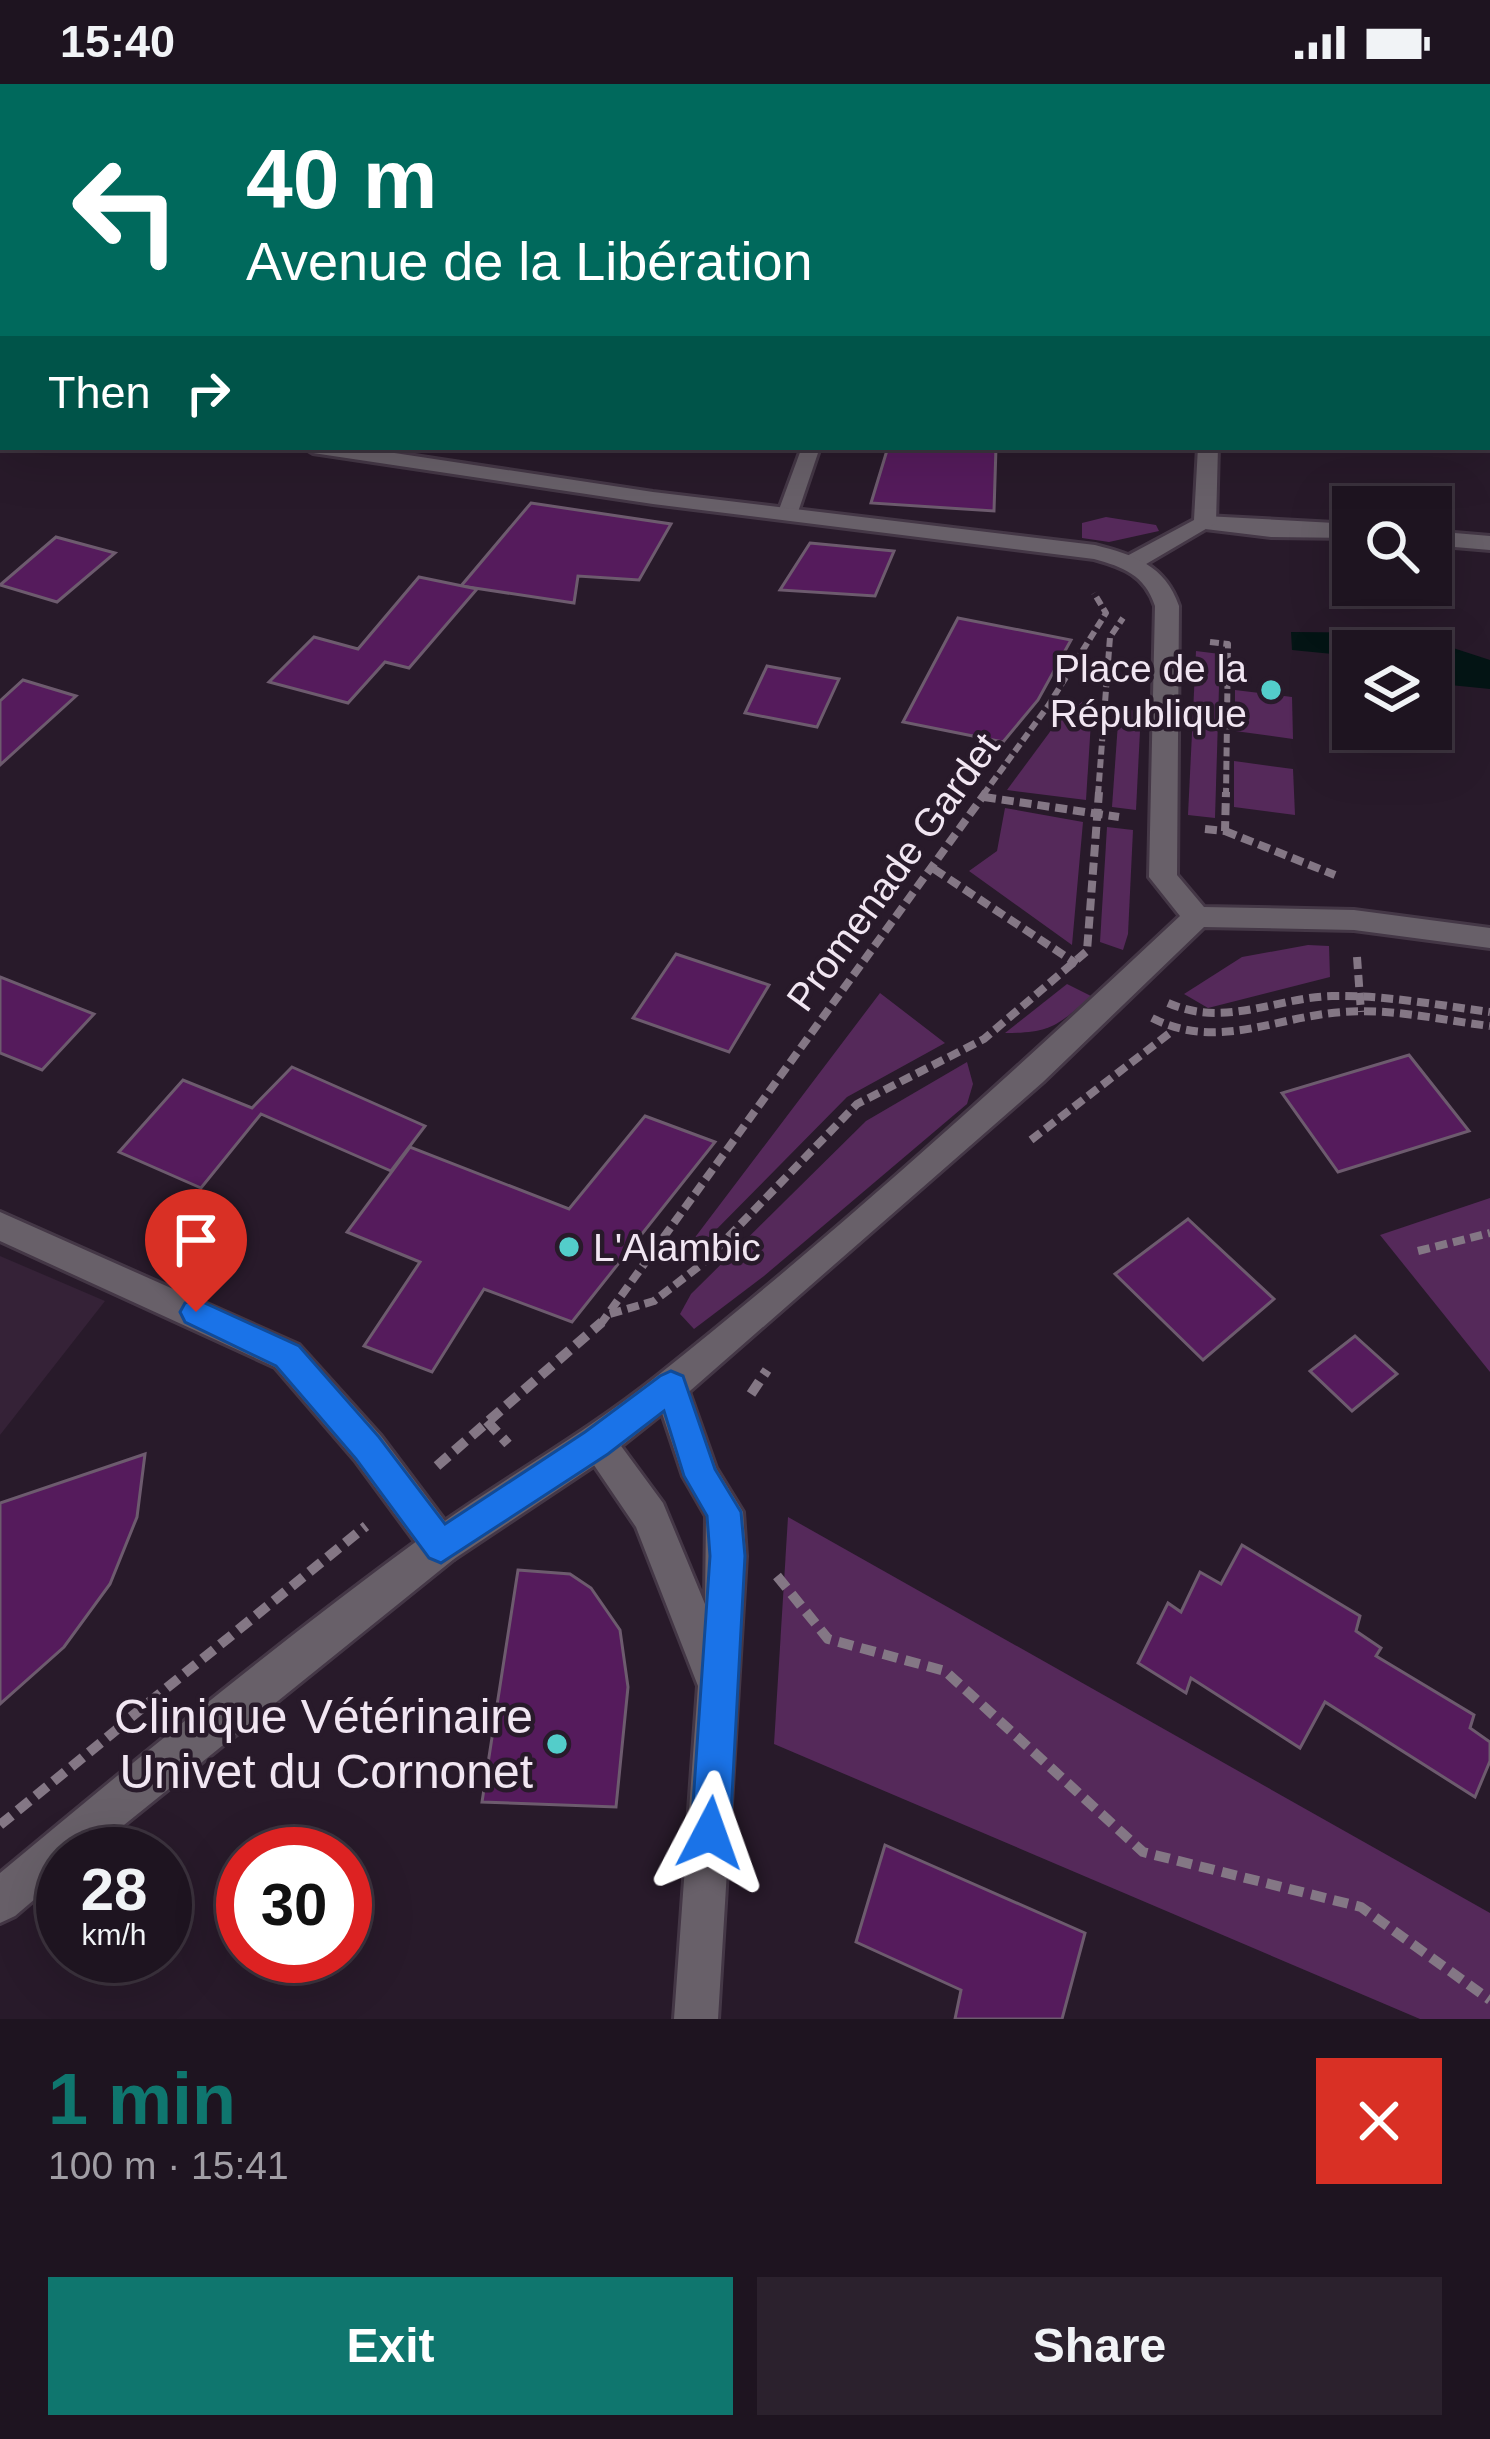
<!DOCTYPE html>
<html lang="en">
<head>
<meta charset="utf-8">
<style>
	:root { --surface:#1e1420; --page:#2b212d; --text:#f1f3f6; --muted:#a19ea5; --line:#3c333e; --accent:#0f766e }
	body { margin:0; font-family:Arial,sans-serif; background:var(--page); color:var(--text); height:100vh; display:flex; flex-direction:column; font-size:45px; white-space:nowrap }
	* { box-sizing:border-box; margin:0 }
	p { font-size:39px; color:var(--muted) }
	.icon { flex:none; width:66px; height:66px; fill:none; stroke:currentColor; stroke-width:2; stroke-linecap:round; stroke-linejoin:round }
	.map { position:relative; height:1935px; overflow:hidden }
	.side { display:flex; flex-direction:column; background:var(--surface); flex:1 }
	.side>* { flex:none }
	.top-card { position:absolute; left:0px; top:0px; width:1491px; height:366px; box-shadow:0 12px 48px #0002,0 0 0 3px var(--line); background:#00695c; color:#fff; overflow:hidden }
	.tools { position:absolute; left:1332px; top:402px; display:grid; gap:24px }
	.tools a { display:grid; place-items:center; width:120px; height:120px; border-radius:0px; background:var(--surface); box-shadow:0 12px 48px #0002,0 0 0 3px var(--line); font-size:60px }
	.speed { position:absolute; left:36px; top:1743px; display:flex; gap:24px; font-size:60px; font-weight:700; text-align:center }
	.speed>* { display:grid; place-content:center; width:156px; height:156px; border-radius:50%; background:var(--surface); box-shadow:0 12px 48px #0002,0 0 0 3px var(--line); line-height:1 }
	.speed small { font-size:30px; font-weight:400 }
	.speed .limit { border:18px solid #d22; background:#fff; color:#111 }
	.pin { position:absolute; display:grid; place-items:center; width:102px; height:102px; color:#fff; margin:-123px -51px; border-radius:50% 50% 50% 0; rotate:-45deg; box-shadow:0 0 12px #0007 }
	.pin .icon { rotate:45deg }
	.me { position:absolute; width:132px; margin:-66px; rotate:4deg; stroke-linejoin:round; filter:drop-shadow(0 0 9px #0008) }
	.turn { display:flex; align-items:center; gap:42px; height:252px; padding:0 48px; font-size:54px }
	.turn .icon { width:156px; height:156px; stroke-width:2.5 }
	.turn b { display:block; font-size:84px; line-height:102px }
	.then { display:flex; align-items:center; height:114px; padding:0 48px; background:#0003; gap:24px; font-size:45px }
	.round { display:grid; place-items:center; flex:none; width:126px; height:126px; border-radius:0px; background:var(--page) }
	.summary { display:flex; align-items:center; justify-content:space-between; height:204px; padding:0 48px }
	h1 { font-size:72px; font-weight:700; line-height:90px; color:var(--accent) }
	.cta { display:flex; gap:24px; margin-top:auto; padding:24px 48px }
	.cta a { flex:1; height:138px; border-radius:0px; background:var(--accent); color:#fff; font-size:48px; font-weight:700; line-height:138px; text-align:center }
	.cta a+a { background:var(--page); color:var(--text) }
	.status { display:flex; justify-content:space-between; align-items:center; height:84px; padding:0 60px; background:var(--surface); direction:ltr }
	.status svg { height:33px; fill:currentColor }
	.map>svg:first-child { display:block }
	.built { fill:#352237 }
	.green { fill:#55295a }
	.water { fill:#041515 }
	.building { fill:#551b5c; stroke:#6d5b6e; stroke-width:3 }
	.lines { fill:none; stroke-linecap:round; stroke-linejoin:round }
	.service-casing { stroke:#443746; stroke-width:6 }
	.pedestrian-casing { stroke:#443746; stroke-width:6 }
	.minor-casing { stroke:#443746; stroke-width:6 }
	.tertiary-casing { stroke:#443746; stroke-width:6 }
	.path-far2 { stroke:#847785; stroke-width:6; stroke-dasharray:9 4.5; stroke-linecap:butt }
	.path-far1 { stroke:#847785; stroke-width:8; stroke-dasharray:12 6; stroke-linecap:butt }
	.path { stroke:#847785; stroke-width:10; stroke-dasharray:15 8; stroke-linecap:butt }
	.service { fill:#686069; fill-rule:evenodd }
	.pedestrian { fill:#686069; fill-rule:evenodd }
	.minor { fill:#686069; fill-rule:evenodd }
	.tertiary { fill:#686069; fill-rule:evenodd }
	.route { fill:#1a73e8; stroke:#114b97; stroke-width:3 }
	.poi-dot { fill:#53cdca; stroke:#281a2a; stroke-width:4.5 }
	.labels { text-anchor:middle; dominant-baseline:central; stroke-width:9; stroke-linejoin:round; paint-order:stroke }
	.poi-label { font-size:39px; fill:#f1e6f2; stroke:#281a2a; text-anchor:end }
	.street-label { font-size:39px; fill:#f1e6f2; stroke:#281a2a }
	.near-poi-label { font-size:48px; fill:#f1e6f2; stroke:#281a2a; text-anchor:end }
</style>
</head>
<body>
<div class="status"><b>15:40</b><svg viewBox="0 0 49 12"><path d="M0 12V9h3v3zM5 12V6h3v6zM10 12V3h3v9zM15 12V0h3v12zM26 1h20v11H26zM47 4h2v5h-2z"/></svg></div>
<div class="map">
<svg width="1490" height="1935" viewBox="0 0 1490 1935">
	<rect width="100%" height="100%" fill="#281a2a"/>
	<path class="built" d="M0,1172L105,1217L0,1351Z"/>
	<g class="green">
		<path d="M1106,433L1156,441L1159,447L1109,458L1082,454V439Z"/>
		<path d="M1196,567L1220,570L1215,734L1188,731Z"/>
		<path d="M1235,606L1292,613L1293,655L1235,647Z"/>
		<path d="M1083,617L1092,622L1086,716L1007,706L1055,641Z"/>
		<path d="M1119,625L1141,627L1136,726L1112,723Z"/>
		<path d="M1234,677L1293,685L1295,731L1234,723Z"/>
		<path d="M1005,724L1083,738L1072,861L969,787L997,767Z"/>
		<path d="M1107,743L1133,746L1128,850L1123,866L1100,858Z"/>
		<path d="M1308,861L1329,862L1330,893L1208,924L1184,910L1242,873Z"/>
		<path d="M1067,900L1091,912C1058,942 1050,949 1005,949Z"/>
		<path d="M880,909L945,959L847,1013L701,1161L690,1160Z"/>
		<path d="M967,978L973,1000L967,1020L764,1192L694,1245L680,1230L691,1210L866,1037Z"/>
		<path d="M1490,1114V1288L1380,1151Z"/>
		<path d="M788,1433L1490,1829V1935H1420L774,1660Z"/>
	</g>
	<path class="water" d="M1291,548L1407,549L1490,576V605L1450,601L1431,593V567H1353V572L1292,566Z"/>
	<g class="building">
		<path d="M888,363H996L994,427L871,419Z"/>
		<path d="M531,419L671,440L639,496L578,492L574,519L461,502Z"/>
		<path d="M56,453L115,469L57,518L0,501Z"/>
		<path d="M810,459L894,467L875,512L780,506Z"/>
		<path d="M419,493L477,505L409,584L385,578L348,619L269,598L314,553L358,565Z"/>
		<path d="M958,534L1071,556L1038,616L1003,658L903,638Z"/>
		<path d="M767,582L839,595L817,643L745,629Z"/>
		<path d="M23,596L76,612L0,681V617Z"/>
		<path d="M676,870L769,901L729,968L633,934Z"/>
		<path d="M0,893L94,930L42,986L0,969Z"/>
		<path d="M1409,971L1469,1047L1338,1088L1282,1009Z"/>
		<path d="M292,983L425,1042L391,1087L261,1030L201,1104L119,1068L183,996L252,1024Z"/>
		<path d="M645,1032L715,1058L572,1238L484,1205L432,1288L364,1262L420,1178L347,1148L410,1063L569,1125Z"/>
		<path d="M1188,1135L1274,1215L1203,1276L1115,1190Z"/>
		<path d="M1355,1252L1397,1290L1352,1327L1310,1287Z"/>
		<path d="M145,1370L137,1433L110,1500L64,1563L0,1620V1419Z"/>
		<path d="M1242,1461L1360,1532L1356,1547L1381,1564L1376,1572L1474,1631L1470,1644L1490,1658V1677L1475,1713L1325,1618L1300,1664L1191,1594L1186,1609L1138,1579L1168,1519L1181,1528L1200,1488L1221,1500Z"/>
		<path d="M518,1486L570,1490L591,1504L620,1546L628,1603L616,1723L482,1718Z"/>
		<path d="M885,1761L1085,1849L1062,1935H955L961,1906L856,1858Z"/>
	</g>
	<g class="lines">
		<g class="service-casing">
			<path id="service" d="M802,363H820L797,431L780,435L777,431Z"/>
		</g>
		<g class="pedestrian-casing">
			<g id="pedestrian">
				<path d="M1205,432L1353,440V454L1271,453L1197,444L1194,439Z"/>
				<path d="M1431,447L1490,452V466L1431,461Z"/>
			</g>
		</g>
		<g class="minor-casing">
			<g id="minor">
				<path d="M1202,0H1218L1220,3H1204Z"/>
				<path d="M1312,0H1328L1311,3Z"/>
				<rect x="1488" y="101" width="2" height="10"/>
				<path d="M0,165H3L0,176Z"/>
				<path d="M1198,363H1218L1216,439L1141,483H1125V473L1194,436Z"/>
				<path d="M0,1128L299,1261L381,1352L454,1449L460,1462L454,1475L441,1480L428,1475L355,1376L275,1283L0,1157Z"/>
				<path d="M671,1286L683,1291L716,1384L743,1428L746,1472L718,1935H674L698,1602L636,1443L579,1359L584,1347L597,1342L610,1347L663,1419L705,1520L706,1432L683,1392L653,1302L659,1291Z"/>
			</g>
		</g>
		<g class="tertiary-casing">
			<g id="tertiary">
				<path d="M0,271L3,272V284L0,283Z"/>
				<path d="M303,363H355L653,408L1095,461C1134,471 1165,481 1179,522L1177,791L1204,823L1354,826L1490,844V864L1354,846L1204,843L1043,998L683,1313L610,1371L454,1475L88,1770H63V1791L15,1832L0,1839V1789C139,1673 279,1558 425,1451C501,1396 583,1351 657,1292C838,1148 1011,991 1180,832L1149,793L1155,522C1145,491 1123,483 1094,475L653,420L313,369Z"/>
			</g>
		</g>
		<g class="path-far2">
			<path d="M1210,558L1228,560L1226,711"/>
			<path d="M983,711L1048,622L1106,529L1094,509"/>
			<path d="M1098,711L1110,553L1123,534"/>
		</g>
		<g class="path-far1">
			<path d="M984,713L1119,733"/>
			<path d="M1205,745L1225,747L1226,708"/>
			<path d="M1225,747L1335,791"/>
			<path d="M934,785L1077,880"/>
			<path d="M1357,873L1361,928"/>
			<path d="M1168,919C1225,944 1274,914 1332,912C1385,911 1438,921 1490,928"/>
			<path d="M1152,934C1218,967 1274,933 1342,928C1391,924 1441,936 1490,942"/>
			<path d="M1031,1056L1171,948"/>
			<path d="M1418,1167L1490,1149"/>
			<path d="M610,1230L654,1217L702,1180L857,1020L984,955L1087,867L1099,708"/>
			<path d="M600,1241L986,708"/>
		</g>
		<g class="path">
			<path d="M751,1310L767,1286"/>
			<path d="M487,1337L508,1360"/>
			<path d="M437,1382L602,1238"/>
			<path d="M777,1492L828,1555L945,1587L1143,1768L1361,1823L1490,1916"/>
			<path d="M131,1633L366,1442"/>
			<path d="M0,1741L120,1643"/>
		</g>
		<use href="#service" class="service"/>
		<use href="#pedestrian" class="pedestrian"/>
		<use href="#minor" class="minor"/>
		<use href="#tertiary" class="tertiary"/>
	</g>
	<path class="route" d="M196,1215L299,1262L379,1353L445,1440L585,1348L660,1292L671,1287L683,1292L715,1385L741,1428L745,1472L730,1749L724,1763L710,1768L697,1763L691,1749L710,1472L707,1432L684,1392L664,1327L608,1370L441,1479L429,1474L356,1375L276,1282L185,1238L180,1228L185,1219Z"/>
	<g class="poi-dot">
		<circle cx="1271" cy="606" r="12"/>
		<circle cx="569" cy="1163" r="12"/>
		<circle cx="557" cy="1660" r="12"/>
	</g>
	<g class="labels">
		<g class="poi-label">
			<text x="1247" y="584">Place de la<tspan x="1247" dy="45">République</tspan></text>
			<text x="593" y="1163" text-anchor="start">L'Alambic</text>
		</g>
		<g class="street-label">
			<text transform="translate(893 788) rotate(-54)">Promenade Gardet</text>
		</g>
		<g class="near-poi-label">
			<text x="533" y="1632">Clinique Vétérinaire<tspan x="533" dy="55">Univet du Cornonet</tspan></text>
		</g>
	</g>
</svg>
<div class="tools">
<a><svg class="icon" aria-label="search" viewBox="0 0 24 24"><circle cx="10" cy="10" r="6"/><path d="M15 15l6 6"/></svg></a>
<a><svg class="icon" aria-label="layers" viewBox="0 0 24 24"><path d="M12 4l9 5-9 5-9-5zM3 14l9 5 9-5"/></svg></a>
</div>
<div class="speed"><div>28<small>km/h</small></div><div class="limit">30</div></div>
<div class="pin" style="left:196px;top:1228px;background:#d93025"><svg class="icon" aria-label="arrive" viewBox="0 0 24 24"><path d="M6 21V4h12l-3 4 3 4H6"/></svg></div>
<svg class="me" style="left:710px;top:1749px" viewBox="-20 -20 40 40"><path d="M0-17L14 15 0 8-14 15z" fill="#1a73e8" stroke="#fff" stroke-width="4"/></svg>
<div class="top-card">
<div class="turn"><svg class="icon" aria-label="left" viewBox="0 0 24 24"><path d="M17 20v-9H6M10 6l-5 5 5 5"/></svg><div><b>40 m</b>Avenue de la Libération</div></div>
<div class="then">Then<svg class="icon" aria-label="right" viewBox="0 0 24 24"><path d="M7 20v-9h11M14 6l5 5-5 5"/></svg></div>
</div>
</div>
<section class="side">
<div class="summary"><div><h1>1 min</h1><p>100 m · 15:41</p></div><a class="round" style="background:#d93025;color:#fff"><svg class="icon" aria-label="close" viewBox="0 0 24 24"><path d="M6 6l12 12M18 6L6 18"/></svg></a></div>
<div class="cta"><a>Exit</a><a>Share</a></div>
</section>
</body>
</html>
